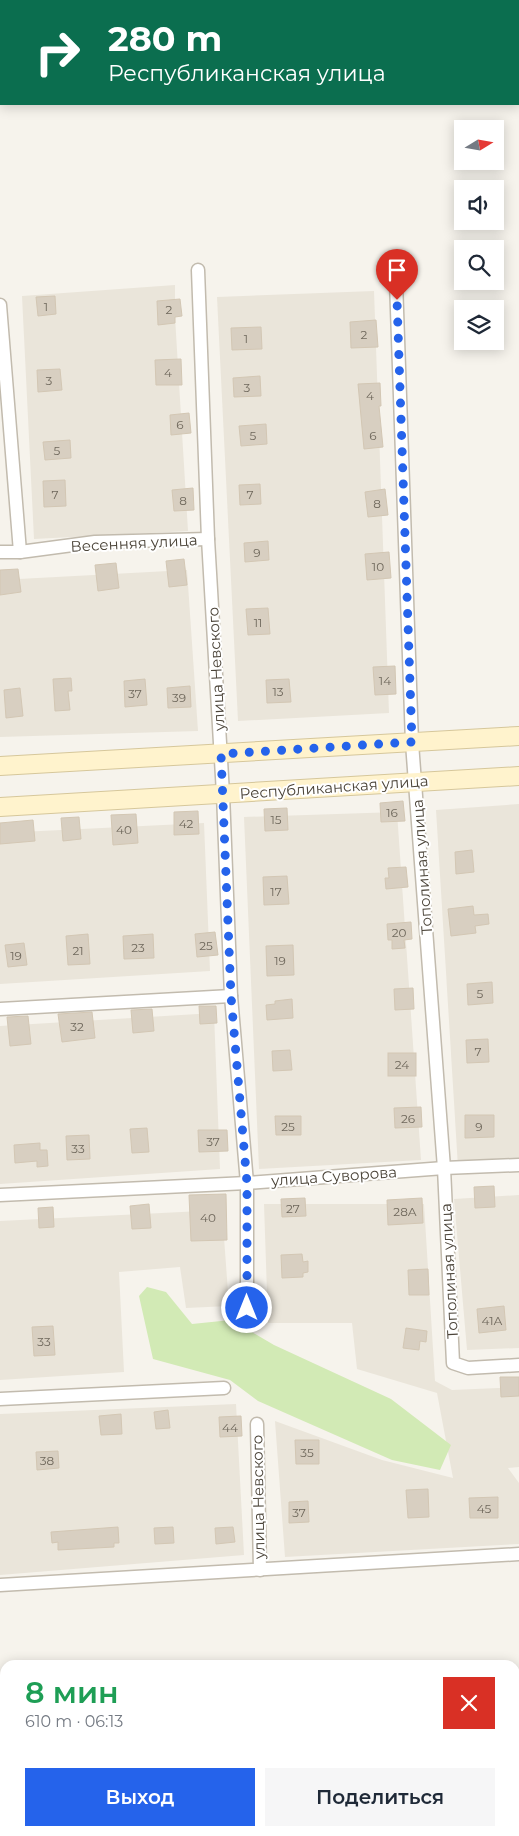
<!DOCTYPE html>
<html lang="ru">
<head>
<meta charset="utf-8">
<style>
	:root { --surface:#fff; --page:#f6f6f7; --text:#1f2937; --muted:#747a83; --accent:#2563eb }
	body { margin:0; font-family:Montserrat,sans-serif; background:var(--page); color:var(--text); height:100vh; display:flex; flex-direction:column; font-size:19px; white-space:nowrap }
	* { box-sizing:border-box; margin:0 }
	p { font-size:16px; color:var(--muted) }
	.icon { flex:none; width:28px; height:28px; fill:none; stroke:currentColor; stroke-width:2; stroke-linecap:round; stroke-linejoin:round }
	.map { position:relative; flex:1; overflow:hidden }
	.sheet { position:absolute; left:0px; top:1660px; width:520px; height:176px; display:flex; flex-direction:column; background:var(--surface); border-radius:15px 15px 0 0; box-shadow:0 2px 12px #0003 }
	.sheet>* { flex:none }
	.top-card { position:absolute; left:0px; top:0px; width:520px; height:105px; box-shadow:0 2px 12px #0003; background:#0b6e4f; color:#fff; overflow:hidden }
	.needle { width:32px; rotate:79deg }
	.buttons { position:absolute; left:454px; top:120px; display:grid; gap:10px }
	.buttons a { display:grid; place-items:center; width:50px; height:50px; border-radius:0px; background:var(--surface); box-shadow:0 2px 12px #0003; font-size:25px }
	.pin { position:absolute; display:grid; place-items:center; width:42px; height:42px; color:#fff; margin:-51px -21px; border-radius:50% 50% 50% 0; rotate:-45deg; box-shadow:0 0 5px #0007 }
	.pin .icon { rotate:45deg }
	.me { position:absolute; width:55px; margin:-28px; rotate:0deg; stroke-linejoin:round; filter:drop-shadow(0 0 4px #0008) }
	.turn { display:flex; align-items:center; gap:18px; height:105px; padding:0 25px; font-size:22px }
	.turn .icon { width:65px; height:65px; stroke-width:2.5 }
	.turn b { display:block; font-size:35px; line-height:42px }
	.round { display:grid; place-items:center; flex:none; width:52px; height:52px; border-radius:0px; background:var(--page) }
	.summary { display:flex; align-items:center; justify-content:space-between; height:85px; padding:0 25px }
	h1 { font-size:30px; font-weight:600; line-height:38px; color:#1e9e55 }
	.button { display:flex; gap:10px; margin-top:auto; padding:10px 25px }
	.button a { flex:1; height:58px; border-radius:0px; background:var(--accent); color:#fff; font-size:20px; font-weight:600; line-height:58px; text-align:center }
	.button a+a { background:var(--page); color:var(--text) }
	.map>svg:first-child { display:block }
	.residential { fill:#eae5da }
	.green { fill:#d2eab5 }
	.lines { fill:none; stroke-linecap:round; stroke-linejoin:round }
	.river { stroke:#a9d4f2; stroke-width:24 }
	.building { fill:#d8cfc1; stroke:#d3c7b4 }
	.street-casing { stroke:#c2bbae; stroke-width:15 }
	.secondary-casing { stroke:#d6c79b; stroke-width:20 }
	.primary-casing { stroke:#e6c16a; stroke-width:22 }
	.street { stroke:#fff; stroke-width:12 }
	.secondary { stroke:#fff3cd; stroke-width:18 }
	.primary { stroke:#ffe39c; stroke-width:20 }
	.route { stroke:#2563eb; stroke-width:9; stroke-dasharray:0 16.2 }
	.labels { text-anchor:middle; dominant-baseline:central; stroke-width:4; stroke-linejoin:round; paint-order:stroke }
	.number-label { font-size:12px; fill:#6e675b }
	.street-label { font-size:15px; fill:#4b4439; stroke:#fff }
</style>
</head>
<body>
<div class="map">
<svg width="519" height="1836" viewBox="0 0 519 1836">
	<rect width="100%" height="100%" fill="#f6f3ec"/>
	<g class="residential">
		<path d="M175,285V317L188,531L34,539L22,296Z"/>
		<path d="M374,291L389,713L238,721L217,297Z"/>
		<path d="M187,570L198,731L0,737V580Z"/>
		<path d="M519,804V1163L458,1167L436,810Z"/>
		<path d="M397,812L421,1160L259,1169L244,817Z"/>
		<path d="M204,823L210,971L0,984V833Z"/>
		<path d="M214,1013L220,1169L0,1184V1026Z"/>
		<path d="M519,1195V1348L467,1350L454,1199Z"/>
		<path d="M264,1204H424L435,1381L452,1390L519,1387V1467L508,1468L519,1483V1544L285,1557L275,1421L382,1460L453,1478L437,1393L357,1369L352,1323H268Z"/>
		<path d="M222,1210L229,1306L186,1308L180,1267L119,1272L124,1372L0,1380V1221Z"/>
		<path d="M236,1404L244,1555L0,1575V1414Z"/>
	</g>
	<path class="green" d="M147,1287L166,1292L192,1324L231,1320L274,1345L391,1399L451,1445L440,1470L392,1460L258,1401L230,1380L153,1359L139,1296Z"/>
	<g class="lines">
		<path class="river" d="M307,0L311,1"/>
	</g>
	<g class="building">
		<path d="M55,296L56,314L38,316L36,297Z"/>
		<path d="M180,299L182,316L175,317V323L158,325L157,301Z"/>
		<path d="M376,320L378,347L351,348L350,322Z"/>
		<path d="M261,327L262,349L232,350L231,328Z"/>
		<path d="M181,359L182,385H156L155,360Z"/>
		<path d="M60,369L62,390L38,392L37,370Z"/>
		<path d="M260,376L261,396L234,397L233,378Z"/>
		<path d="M380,383L381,406H379L383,447L364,449L358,384Z"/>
		<path d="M189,413L191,433L171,435L170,415Z"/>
		<path d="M266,424L267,444L241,446L239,426Z"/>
		<path d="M70,440L71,458L45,460L43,442Z"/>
		<path d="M65,480L66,506L44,507L43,481Z"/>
		<path d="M260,484L261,504L240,505L239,485Z"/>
		<path d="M193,488L194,510L174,511L172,490Z"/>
		<path d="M385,489L388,515L368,517L365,492Z"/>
		<path d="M268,541L269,560L245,562L244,543Z"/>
		<path d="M389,552L391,578L367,580L365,554Z"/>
		<path d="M184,559L187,585L169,587L166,561Z"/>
		<path d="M116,563L119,588L98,591L95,565Z"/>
		<path d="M18,569L21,592L0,595V570Z"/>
		<path d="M268,608L270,634L248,635L246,609Z"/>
		<path d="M395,666L396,694L375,695L373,667Z"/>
		<path d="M71,678L72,691H68L70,710L55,711L53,679Z"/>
		<path d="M145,679L147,705L125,707L124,681Z"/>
		<path d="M289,679L291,702L267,703L266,680Z"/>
		<path d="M190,686L191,707L168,708L167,688Z"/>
		<path d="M20,688L23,716L6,718L4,690Z"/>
		<path d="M403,801L405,821L381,822L380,803Z"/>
		<path d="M287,808L288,830L265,831L264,809Z"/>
		<path d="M198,811L199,834L174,835V812Z"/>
		<path d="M136,814L138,843L113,845L111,815Z"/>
		<path d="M79,817L81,839L63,841L61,818Z"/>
		<path d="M33,820L35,841L0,844V823Z"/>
		<path d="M472,850L474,872L456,874L455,852Z"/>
		<path d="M406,867L408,887L386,889L385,878H389L388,868Z"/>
		<path d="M287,876L289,904L264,905L263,877Z"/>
		<path d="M473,906L474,915L488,914L489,924L475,926L476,933L451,936L448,909Z"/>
		<path d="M411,922L412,939L404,940L405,948L392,949V940H388L387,924Z"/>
		<path d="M215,932L218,955L197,957L195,934Z"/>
		<path d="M88,934L90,964L68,965L66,936Z"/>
		<path d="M153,934L154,958L124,959L123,936Z"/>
		<path d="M24,943L27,965L8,967L5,945Z"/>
		<path d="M293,945L294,975L267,976L266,946Z"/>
		<path d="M492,982L493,1003L468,1005L467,984Z"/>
		<path d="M413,988L414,1009L395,1010L394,989Z"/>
		<path d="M292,999L293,1018L267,1020L266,1005L275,1004V1001Z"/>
		<path d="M199,1006H216L217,1023L200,1024Z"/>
		<path d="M152,1009L154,1031L133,1033L131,1010Z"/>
		<path d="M92,1012L95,1038L62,1042L58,1014Z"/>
		<path d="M28,1016L31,1044L10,1046L7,1017Z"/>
		<path d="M488,1039L489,1062L467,1063L466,1040Z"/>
		<path d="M290,1050L292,1070L273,1071L272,1051Z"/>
		<rect x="388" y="1053" width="28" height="23"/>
		<path d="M421,1107L422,1127L395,1128L394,1108Z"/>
		<path d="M465,1115H494V1137L465,1138Z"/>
		<path d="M275,1116H301V1135H276Z"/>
		<path d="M147,1128L149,1152L132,1153L130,1129Z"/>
		<path d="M198,1130H227L228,1151L199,1152Z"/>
		<path d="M89,1135L90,1159L67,1160L66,1136Z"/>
		<path d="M40,1143V1150H47L48,1166L37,1167V1161L15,1163L14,1145Z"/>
		<path d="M494,1186L495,1207L475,1208L474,1187Z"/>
		<path d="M226,1194L227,1240L191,1241L189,1195Z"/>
		<path d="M305,1198L306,1216L282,1217L281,1199Z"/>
		<path d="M422,1198L423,1223L388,1225L387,1200Z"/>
		<path d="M149,1204L151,1228L132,1229L130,1206Z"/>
		<path d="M53,1207L54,1227L39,1228L38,1208Z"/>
		<path d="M302,1254L303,1262L308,1261V1272L303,1273V1277L282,1278L281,1255Z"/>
		<path d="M428,1269L429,1295H409L408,1270Z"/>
		<path d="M504,1306L506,1330L479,1333L477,1309Z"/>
		<path d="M53,1326L55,1355L34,1356L32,1327Z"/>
		<path d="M406,1328L427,1331L426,1342L420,1341L419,1350L403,1348Z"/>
		<path d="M500,1377H519V1396L501,1397Z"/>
		<path d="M168,1410L170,1428L156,1429L154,1412Z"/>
		<path d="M121,1414L122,1434L101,1435L99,1416Z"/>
		<path d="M241,1416L242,1436L220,1437L219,1417Z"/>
		<path d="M295,1440H319V1464H296Z"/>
		<path d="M58,1451L59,1468L37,1470L36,1452Z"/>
		<path d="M428,1489L429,1517L408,1518L406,1490Z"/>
		<path d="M498,1497V1518H470L469,1498Z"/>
		<path d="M308,1501L309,1522L289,1523V1502Z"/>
		<path d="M118,1527L119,1543H114V1547L58,1550V1542L52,1543L51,1532Z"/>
		<path d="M173,1527L174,1543L155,1544L154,1528Z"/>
		<path d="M233,1527L235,1542L216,1544L215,1528Z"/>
	</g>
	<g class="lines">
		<g class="street-casing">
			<g id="street">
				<path d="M198,270L208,539L223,794L231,996L247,1183V1308"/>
				<path d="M396,281L412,743L444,1168L453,1363L468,1368L519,1365"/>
				<path d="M0,305L20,552"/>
				<path d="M0,552H20L95,542L208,539"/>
				<path d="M0,1009L231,996"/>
				<path d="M0,1195L247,1183L444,1168L519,1165"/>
				<path d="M0,1399L224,1388"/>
				<path d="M257,1424L260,1570"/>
				<path d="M0,1585L519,1554"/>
			</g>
		</g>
		<g class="secondary-casing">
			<g id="secondary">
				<path d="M0,766L519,736"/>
				<path d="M0,807L519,776"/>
			</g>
		</g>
		<g class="primary-casing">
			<g id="primary">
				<path d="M515,1742H519"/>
				<path d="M0,1771H5"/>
			</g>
		</g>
		<use href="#street" class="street"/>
		<use href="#secondary" class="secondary"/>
		<use href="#primary" class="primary"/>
	</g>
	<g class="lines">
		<path class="route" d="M247,1308V1183L231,996L221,754L412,742L397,300"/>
	</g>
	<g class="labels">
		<g class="number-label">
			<text x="46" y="306">1</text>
			<text x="169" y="309">2</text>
			<text x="364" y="334">2</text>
			<text x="246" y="338">1</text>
			<text x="168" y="372">4</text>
			<text x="49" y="380">3</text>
			<text x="247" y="387">3</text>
			<text x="370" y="395">4</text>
			<text x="180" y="424">6</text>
			<text x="253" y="435">5</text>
			<text x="373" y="435">6</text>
			<text x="57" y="450">5</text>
			<text x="55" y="494">7</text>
			<text x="250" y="494">7</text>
			<text x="183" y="500">8</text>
			<text x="377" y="503">8</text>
			<text x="257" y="552">9</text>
			<text x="378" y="566">10</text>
			<text x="258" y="622">11</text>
			<text x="385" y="680">14</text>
			<text x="278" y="691">13</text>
			<text x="135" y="693">37</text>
			<text x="179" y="697">39</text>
			<text x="392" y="812">16</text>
			<text x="276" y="819">15</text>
			<text x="186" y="823">42</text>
			<text x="124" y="829">40</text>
			<text x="276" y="891">17</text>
			<text x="399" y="932">20</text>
			<text x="206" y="945">25</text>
			<text x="138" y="947">23</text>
			<text x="78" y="950">21</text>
			<text x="16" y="955">19</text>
			<text x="280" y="960">19</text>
			<text x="480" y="993">5</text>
			<text x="77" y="1026">32</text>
			<text x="478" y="1051">7</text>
			<text x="402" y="1064">24</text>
			<text x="408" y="1118">26</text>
			<text x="288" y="1126">25</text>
			<text x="479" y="1126">9</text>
			<text x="213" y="1141">37</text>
			<text x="78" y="1148">33</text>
			<text x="293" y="1208">27</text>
			<text x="405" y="1211">28А</text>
			<text x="208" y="1217">40</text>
			<text x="492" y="1320">41А</text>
			<text x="44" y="1341">33</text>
			<text x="230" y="1427">44</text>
			<text x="307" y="1452">35</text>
			<text x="47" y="1460">38</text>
			<text x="484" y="1508">45</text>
			<text x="299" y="1512">37</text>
		</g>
		<g class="street-label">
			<text transform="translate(134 543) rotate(-3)">Весенняя улица</text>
			<text transform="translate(216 669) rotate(-93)">улица Невского</text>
			<text transform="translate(334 787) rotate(-4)">Республиканская улица</text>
			<text transform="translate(422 867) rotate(-94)">Тополиная улица</text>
			<text transform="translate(334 1176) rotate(-4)">улица Суворова</text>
			<text transform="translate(449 1271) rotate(-93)">Тополиная улица</text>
			<text transform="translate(258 1497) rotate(-91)">улица Невского</text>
		</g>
	</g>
</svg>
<div class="buttons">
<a><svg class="needle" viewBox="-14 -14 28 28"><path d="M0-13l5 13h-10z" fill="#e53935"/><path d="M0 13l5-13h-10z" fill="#747a83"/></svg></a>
<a><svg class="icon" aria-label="sound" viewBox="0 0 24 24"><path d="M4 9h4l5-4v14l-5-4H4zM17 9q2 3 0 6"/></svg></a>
<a><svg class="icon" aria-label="search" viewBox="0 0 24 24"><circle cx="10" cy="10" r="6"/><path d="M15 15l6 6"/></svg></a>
<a><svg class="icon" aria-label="layers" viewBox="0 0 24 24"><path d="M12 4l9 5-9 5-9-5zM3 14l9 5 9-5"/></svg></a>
</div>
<div class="pin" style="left:397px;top:300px;background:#d93025"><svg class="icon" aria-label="arrive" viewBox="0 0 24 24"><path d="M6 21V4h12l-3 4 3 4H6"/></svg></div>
<svg class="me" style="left:247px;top:1308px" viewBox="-20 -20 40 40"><circle r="17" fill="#2563eb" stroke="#fff" stroke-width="3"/><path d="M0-11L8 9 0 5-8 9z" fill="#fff"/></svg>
<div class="top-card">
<div class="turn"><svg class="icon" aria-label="right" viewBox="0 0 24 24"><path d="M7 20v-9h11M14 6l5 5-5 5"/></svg><div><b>280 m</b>Республиканская улица</div></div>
</div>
<section class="sheet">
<div class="summary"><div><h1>8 мин</h1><p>610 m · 06:13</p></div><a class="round" style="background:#d93025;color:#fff"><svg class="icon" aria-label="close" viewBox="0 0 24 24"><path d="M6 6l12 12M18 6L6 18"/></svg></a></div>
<div class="button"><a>Выход</a><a>Поделиться</a></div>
</section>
</div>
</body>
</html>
